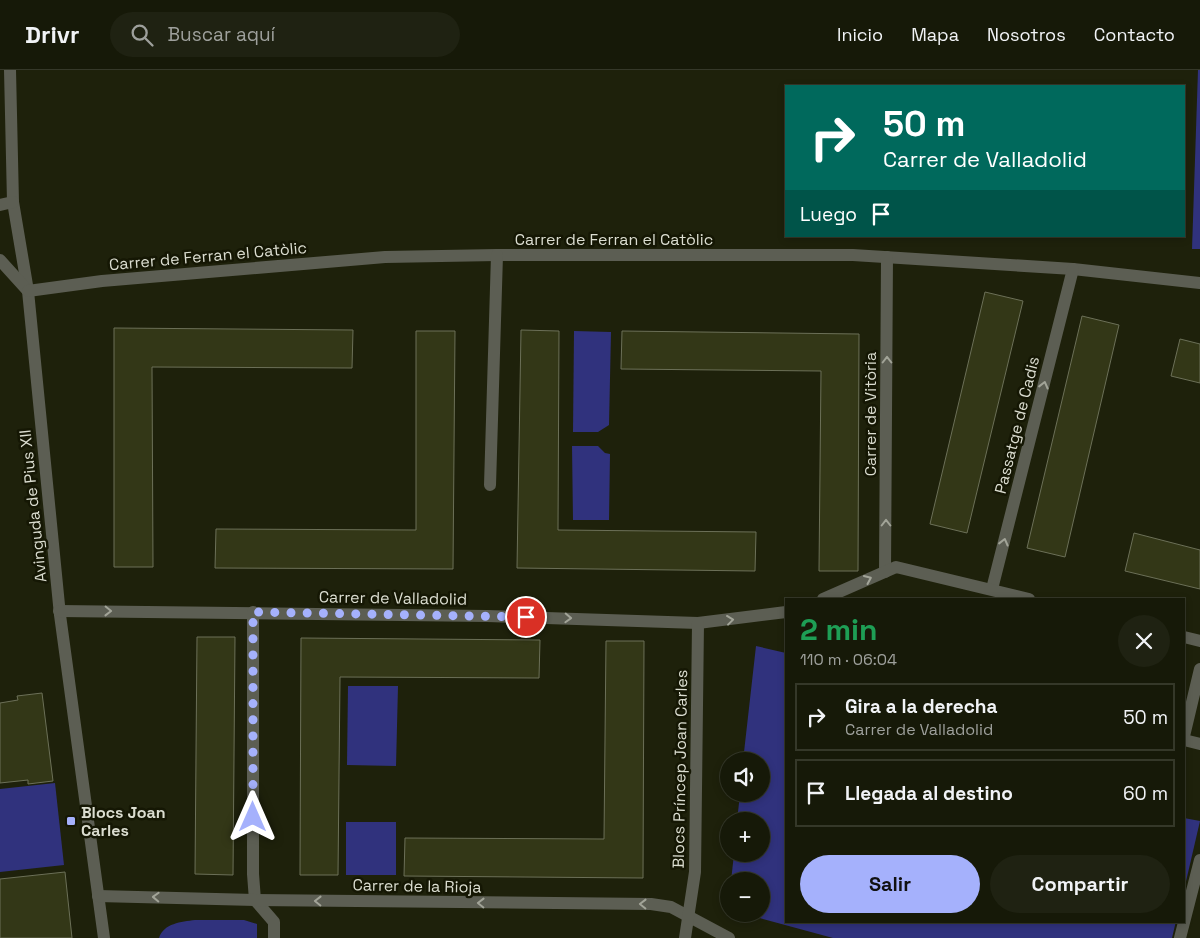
<!DOCTYPE html>
<html lang="es">
<head>
<meta charset="utf-8">
<style>
	:root { --surface:#161908; --page:#1f2212; --text:#f1f3f6; --muted:#9ea09c; --line:#353829; --accent:#a5b1fc }
	body { margin:0; font-family:"Space Grotesk",sans-serif; background:var(--page); color:var(--text); height:100vh; display:flex; flex-direction:column; font-size:19px; white-space:nowrap }
	* { box-sizing:border-box; margin:0 }
	p { font-size:16px; color:var(--muted) }
	.icon { flex:none; width:28px; height:28px; fill:none; stroke:currentColor; stroke-width:2; stroke-linecap:round; stroke-linejoin:round }
	.map { position:relative; flex:1; overflow:hidden }
	.details { position:absolute; left:785px; top:528px; width:400px; height:325px; display:flex; flex-direction:column; background:var(--surface); border-radius:0px; box-shadow:0 2px 8px #0003,0 0 0 1px var(--line) }
	.details>* { flex:none }
	.top-card { position:absolute; left:785px; top:15px; width:400px; height:152px; border-radius:0px; box-shadow:0 2px 8px #0003,0 0 0 1px var(--line); background:#00695c; color:#fff; overflow:hidden }
	.controls { position:absolute; left:720px; top:682px; display:grid; gap:10px }
	.controls a { display:grid; place-items:center; width:50px; height:50px; border-radius:50%; background:var(--surface); box-shadow:0 2px 8px #0003,0 0 0 1px var(--line); font-size:25px }
	.pin { position:absolute; display:grid; place-items:center; width:42px; height:42px; color:#fff; margin:-21px; border:2px solid #fff; border-radius:50%; box-shadow:0 1px 5px #0007 }
	.me { position:absolute; width:55px; margin:-28px; rotate:0deg; stroke-linejoin:round; filter:drop-shadow(0 0 4px #0008) }
	.turn { display:flex; align-items:center; gap:18px; height:105px; padding:0 15px; font-size:22px }
	.turn .icon { width:65px; height:65px; stroke-width:2.5 }
	.turn b { display:block; font-size:35px; line-height:42px }
	.then { display:flex; align-items:center; height:48px; padding:0 15px; background:#0003; gap:10px; font-size:19px }
	.round { display:grid; place-items:center; flex:none; width:52px; height:52px; border-radius:26px; background:var(--page) }
	.summary { display:flex; align-items:center; justify-content:space-between; height:85px; padding:0 15px }
	h1 { font-size:30px; font-weight:700; line-height:38px; color:#1e9e55 }
	.action { display:flex; gap:10px; margin-top:auto; padding:10px 15px }
	.action a { flex:1; height:58px; border-radius:30px; background:var(--accent); color:#111; font-size:20px; font-weight:700; line-height:58px; text-align:center }
	.action a+a { background:var(--page); color:var(--text) }
	ul { padding:0; list-style:none }
	li { display:flex; align-items:center; gap:15px; height:68px; margin:0 10px 8px; padding:0 5px; border:2px solid var(--line); border-radius:0px }
	li div { flex:1 }
	li b { display:block; font-size:19px }
	li em { font-style:normal }
	header { display:flex; align-items:center; gap:30px; box-sizing:border-box; height:70px; padding:0 25px; background:var(--surface); border-bottom:1px solid var(--line) }
	header strong { font-size:24px }
	nav { display:flex; gap:28px; margin-inline-start:auto; font-size:18px }
	.search { width:350px; height:45px; background:var(--page); display:flex; align-items:center; gap:12px; box-sizing:border-box; padding:0 18px; border-radius:28px; color:var(--muted); font-size:19px }
	.map>svg:first-child { display:block }
	.green { fill:#30327d }
	.building { fill:#333717; stroke:#6c7058 }
	.lines { fill:none; stroke-linecap:round; stroke-linejoin:round }
	.minor { stroke:#5c5e53; stroke-width:12 }
	.oneway { stroke:#a2a498 }
	.route { stroke:#a5b1fc; stroke-width:9; stroke-dasharray:0 16.2 }
	.poi-dot { fill:#a5b1fc; stroke:#151704; stroke-width:2 }
	.labels { text-anchor:middle; dominant-baseline:central; stroke-width:5; stroke-linejoin:round; paint-order:stroke }
	.street-label { font-size:16px; fill:#dbddd0; stroke:#151704 }
	.poi-label { font-size:16px; font-weight:bold; fill:#dbddd0; stroke:#151704; text-anchor:start }
</style>
</head>
<body>
<header>
<strong>Drivr</strong>
<div class="search"><svg class="icon" aria-label="search" viewBox="0 0 24 24"><circle cx="10" cy="10" r="6"/><path d="M15 15l6 6"/></svg>Buscar aquí</div>
<nav><a>Inicio</a><a>Mapa</a><a>Nosotros</a><a>Contacto</a></nav>
</header>
<div class="map">
<svg width="1200" height="868" viewBox="0 0 1200 868">
	<rect width="100%" height="100%" fill="#1e210b"/>
	<g class="green">
		<path d="M1198,0H1200V179H1192Z"/>
		<path d="M574,261L611,262L609,355L598,362H573Z"/>
		<path d="M572,376H598L605,383L610,384L609,450H573Z"/>
		<path d="M756,576L786,583V851H1176L1172,868H833L745,844H761V811H731L734,784H761V751H737L740,724H761V691H743Z"/>
		<path d="M348,616H398L396,696L347,695Z"/>
		<path d="M55,713L64,795L0,802V719Z"/>
		<path d="M1184,748L1200,751L1184,820Z"/>
		<rect x="346" y="752" width="50" height="53"/>
		<path d="M195,850H244L257,854V868H159C164,853 181,852 195,850Z"/>
	</g>
	<g class="building">
		<path d="M985,222L1023,231L967,463L930,454Z"/>
		<path d="M1082,246L1119,255L1065,487L1027,478Z"/>
		<path d="M114,258L353,260L352,298L152,297L153,497H114Z"/>
		<path d="M521,260L559,261L558,460L756,462L755,501L517,498Z"/>
		<path d="M416,261H455L453,499L215,498L216,459L416,460Z"/>
		<path d="M622,261L859,264L858,501H819L821,301L621,299Z"/>
		<path d="M1180,269L1200,274V313L1171,306Z"/>
		<path d="M1134,463L1200,480V519L1125,501Z"/>
		<path d="M197,567H235L233,805L195,804Z"/>
		<path d="M301,568L540,570L539,608L340,607L338,805H300Z"/>
		<path d="M606,571H644L643,808L404,806L405,768L604,769Z"/>
		<path d="M42,623L53,711L28,714V710L0,713V633L18,630L17,626Z"/>
		<path d="M65,802L72,868H0V809Z"/>
	</g>
	<g class="lines">
		<g class="minor">
			<path d="M10,0L13,132L28,221L60,545L104,868"/>
			<path d="M0,135L13,132"/>
			<path d="M0,190L28,221"/>
			<path d="M28,221L102,211L385,187L497,185H853L1073,199L1200,213"/>
			<path d="M490,415L497,185"/>
			<path d="M885,502L887,187"/>
			<path d="M992,519L1073,199"/>
			<path d="M823,529L896,497L1029,529"/>
			<path d="M59,541L487,546L698,553L786,542"/>
			<path d="M253,542V804L255,830L274,852V868"/>
			<path d="M1184,567L1200,571"/>
			<path d="M1184,666L1200,599"/>
			<path d="M1184,670L1200,674"/>
			<path d="M98,826L255,830L651,834L671,837L729,868"/>
			<path d="M685,868L695,802L698,553"/>
			<path d="M1180,868L1200,790"/>
		</g>
	</g>
	<defs><path id="oneway-chevron" d="M-2-3.5L2.5 0L-2 3.5" fill="none" stroke-width="1.6" stroke-linecap="round" stroke-linejoin="round" transform="scale(1.25)"/></defs>
	<g class="oneway">
		<use href="#oneway-chevron" transform="translate(887 290) rotate(-90)"/>
		<use href="#oneway-chevron" transform="translate(1044 315) rotate(-76)"/>
		<use href="#oneway-chevron" transform="translate(886 453) rotate(-90)"/>
		<use href="#oneway-chevron" transform="translate(1004 472) rotate(-76)"/>
		<use href="#oneway-chevron" transform="translate(868 509) rotate(-24)"/>
		<use href="#oneway-chevron" transform="translate(108 541) rotate(1)"/>
		<use href="#oneway-chevron" transform="translate(568 548) rotate(2)"/>
		<use href="#oneway-chevron" transform="translate(730 550) rotate(-7)"/>
		<use href="#oneway-chevron" transform="translate(156 827) rotate(-178)"/>
		<use href="#oneway-chevron" transform="translate(318 831) rotate(-179)"/>
		<use href="#oneway-chevron" transform="translate(481 833) rotate(-179)"/>
		<use href="#oneway-chevron" transform="translate(643 834) rotate(-179)"/>
	</g>
	<g class="lines">
		<path class="route" d="M253,747V542L526,547"/>
	</g>
	<rect class="poi-dot" x="66" y="746" width="10" height="10" rx="2.5"/>
	<g class="labels">
		<g class="street-label">
			<text x="614" y="169">Carrer de Ferran el Catòlic</text>
			<text transform="translate(208 186) rotate(-5)">Carrer de Ferran el Catòlic</text>
			<text transform="translate(870 344) rotate(-90)">Carrer de Vitòria</text>
			<text transform="translate(1017 355) rotate(-76)">Passatge de Cadis</text>
			<text transform="translate(33 436) rotate(-96)">Avinguda de Pius XII</text>
			<text transform="translate(393 528) rotate(1)">Carrer de Valladolid</text>
			<text transform="translate(680 699) rotate(-89)">Blocs Príncep Joan Carles</text>
			<text transform="translate(417 816) rotate(1)">Carrer de la Rioja</text>
		</g>
		<g class="poi-label">
			<text x="81" y="742">Blocs Joan<tspan x="81" dy="18">Carles</tspan></text>
		</g>
	</g>
</svg>
<div class="controls">
<a><svg class="icon" aria-label="sound" viewBox="0 0 24 24"><path d="M4 9h4l5-4v14l-5-4H4zM17 9q2 3 0 6"/></svg></a>
<a>+</a>
<a>−</a>
</div>
<div class="pin" style="left:526px;top:547px;background:#d93025"><svg class="icon" aria-label="arrive" viewBox="0 0 24 24"><path d="M6 21V4h12l-3 4 3 4H6"/></svg></div>
<svg class="me" style="left:253px;top:747px" viewBox="-20 -20 40 40"><path d="M0-17L14 15 0 8-14 15z" fill="#a5b1fc" stroke="#fff" stroke-width="4"/></svg>
<div class="top-card">
<div class="turn"><svg class="icon" aria-label="right" viewBox="0 0 24 24"><path d="M7 20v-9h11M14 6l5 5-5 5"/></svg><div><b>50 m</b>Carrer de Valladolid</div></div>
<div class="then">Luego<svg class="icon" aria-label="arrive" viewBox="0 0 24 24"><path d="M6 21V4h12l-3 4 3 4H6"/></svg></div>
</div>
<section class="details">
<div class="summary"><div><h1>2 min</h1><p>110 m · 06:04</p></div><a class="round"><svg class="icon" aria-label="close" viewBox="0 0 24 24"><path d="M6 6l12 12M18 6L6 18"/></svg></a></div>
<ul>
<li><svg class="icon" aria-label="right" viewBox="0 0 24 24"><path d="M7 20v-9h11M14 6l5 5-5 5"/></svg><div><b>Gira a la derecha</b><p>Carrer de Valladolid</p></div><em>50 m</em></li>
<li><svg class="icon" aria-label="arrive" viewBox="0 0 24 24"><path d="M6 21V4h12l-3 4 3 4H6"/></svg><div><b>Llegada al destino</b></div><em>60 m</em></li>
</ul>
<div class="action"><a>Salir</a><a>Compartir</a></div>
</section>
</div>
</body>
</html>
